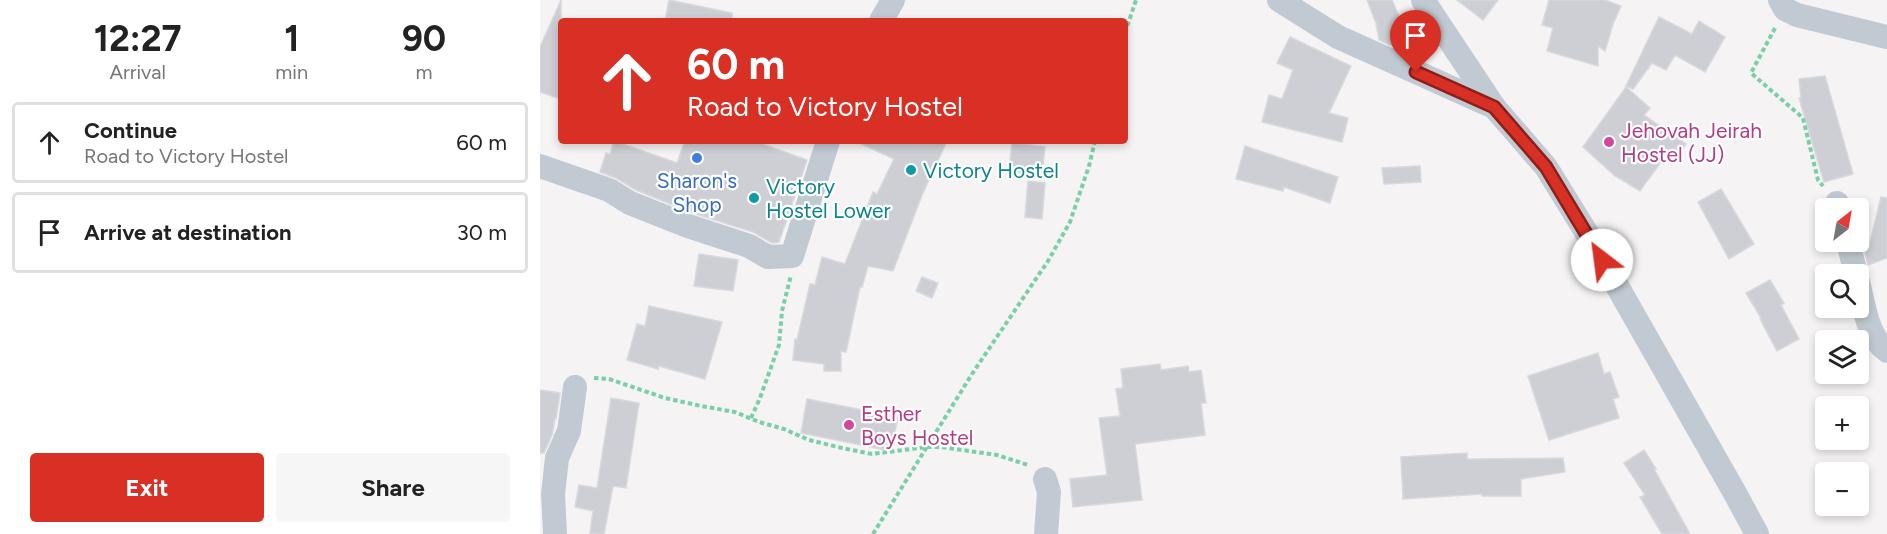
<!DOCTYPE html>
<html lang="en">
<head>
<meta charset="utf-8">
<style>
	:root { --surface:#fff; --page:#f6f6f6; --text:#222; --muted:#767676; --line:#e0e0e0; --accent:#d93025 }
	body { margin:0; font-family:Figtree,sans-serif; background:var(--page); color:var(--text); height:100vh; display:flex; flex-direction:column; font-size:22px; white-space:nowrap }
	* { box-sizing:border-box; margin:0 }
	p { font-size:20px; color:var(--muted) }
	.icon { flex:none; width:33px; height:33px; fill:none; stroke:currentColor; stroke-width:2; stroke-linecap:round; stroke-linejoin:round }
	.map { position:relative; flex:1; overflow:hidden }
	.details { display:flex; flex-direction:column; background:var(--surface); width:540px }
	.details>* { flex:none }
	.guide { position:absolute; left:18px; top:18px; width:570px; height:126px; border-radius:6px; box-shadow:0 3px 9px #0003; background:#d93025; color:#fff; overflow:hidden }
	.needle { width:39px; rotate:31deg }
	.buttons { position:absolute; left:1275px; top:198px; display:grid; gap:12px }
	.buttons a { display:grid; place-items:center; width:54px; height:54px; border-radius:6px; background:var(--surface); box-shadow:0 3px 9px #0003; font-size:30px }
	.pin { position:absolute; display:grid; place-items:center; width:51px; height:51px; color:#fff; margin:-62px -26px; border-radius:50% 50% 50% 0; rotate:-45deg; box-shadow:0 0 6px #0007 }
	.pin .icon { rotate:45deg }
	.me { position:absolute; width:66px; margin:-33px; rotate:330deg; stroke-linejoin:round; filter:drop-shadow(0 0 4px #0008) }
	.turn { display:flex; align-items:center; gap:21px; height:126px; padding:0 30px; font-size:27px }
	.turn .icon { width:78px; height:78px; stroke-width:2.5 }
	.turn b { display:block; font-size:42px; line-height:51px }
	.eta { display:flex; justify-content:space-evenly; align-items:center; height:102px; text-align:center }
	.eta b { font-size:36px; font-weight:700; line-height:42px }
	.button { display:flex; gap:12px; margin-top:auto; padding:12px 30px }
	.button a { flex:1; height:69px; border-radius:6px; background:var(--accent); color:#fff; font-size:24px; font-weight:700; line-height:69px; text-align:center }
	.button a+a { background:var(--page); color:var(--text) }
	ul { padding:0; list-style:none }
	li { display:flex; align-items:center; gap:18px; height:81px; margin:0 12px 9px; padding:0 18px; border:3px solid var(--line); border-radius:6px }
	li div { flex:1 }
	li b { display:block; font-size:22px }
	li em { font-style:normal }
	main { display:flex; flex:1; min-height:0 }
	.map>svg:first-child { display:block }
	.building { fill:#cdcfd5; stroke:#d7d9de; stroke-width:1.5 }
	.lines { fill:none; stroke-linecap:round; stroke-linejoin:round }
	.path { stroke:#7ad0a6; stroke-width:4; stroke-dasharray:4.5 3; stroke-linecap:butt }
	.minor { stroke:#c1cad2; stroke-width:24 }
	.route-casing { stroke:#8d1f18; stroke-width:15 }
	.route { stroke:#d93025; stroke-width:10 }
	.hotel-dot { fill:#d1479c; stroke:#fff; stroke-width:2 }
	.shop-dot { fill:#3f7fe0; stroke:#fff; stroke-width:2 }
	.culture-dot { fill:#0f9aa8; stroke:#fff; stroke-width:2 }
	.labels { text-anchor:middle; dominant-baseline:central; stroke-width:4.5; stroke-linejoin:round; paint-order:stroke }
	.hotel-label { font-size:21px; fill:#b23c85; stroke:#fff; text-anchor:start }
	.culture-label { font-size:21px; fill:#0d838f; stroke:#fff; text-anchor:start }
	.shop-label { font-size:21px; fill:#366cbe; stroke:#fff }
</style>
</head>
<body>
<main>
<section class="details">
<div class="eta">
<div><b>12:27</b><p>Arrival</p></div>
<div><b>1</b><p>min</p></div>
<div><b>90</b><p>m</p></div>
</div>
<ul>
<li><svg class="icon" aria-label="ahead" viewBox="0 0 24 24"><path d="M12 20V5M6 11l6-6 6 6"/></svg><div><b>Continue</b><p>Road to Victory Hostel</p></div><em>60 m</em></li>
<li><svg class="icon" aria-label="arrive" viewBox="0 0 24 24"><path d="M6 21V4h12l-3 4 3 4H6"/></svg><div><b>Arrive at destination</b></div><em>30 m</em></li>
</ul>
<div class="button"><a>Exit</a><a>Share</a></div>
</section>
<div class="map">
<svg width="1347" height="534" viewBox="0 0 1347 534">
	<rect width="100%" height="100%" fill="#f5f3f3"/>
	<g class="building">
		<path d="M21,0V99L0,92V47Z"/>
		<path d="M129,0L192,13V21H125Z"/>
		<path d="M827,0H852L861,21L865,42L850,45L839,40L836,23Z"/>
		<path d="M917,0H958L943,20Z"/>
		<path d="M1009,0H1065L1081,6L1073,24L1065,51L1058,46V66L1007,51L1013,28L1002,25Z"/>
		<path d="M1119,17L1152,34L1159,21L1185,37L1165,72L1135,55L1126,70L1112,63L1093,89L1086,86Z"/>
		<path d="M750,37L811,66L789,113L808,118L802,142L722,122L729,95L742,99L753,70L737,63Z"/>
		<path d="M1285,76L1313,174L1284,182L1259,98H1261L1259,79Z"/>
		<path d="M1086,87L1110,108L1104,115L1146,144L1137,157L1128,152L1100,191L1075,176L1043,147Z"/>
		<path d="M74,141L137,163L145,141H214L267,160L239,242L232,243L213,232L153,213L96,190L76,178L60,172L66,153L70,154Z"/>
		<path d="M315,141H407L382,195L353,271L328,266L322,287H320L306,352L301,351V371H284V364L253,360L255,339L257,340L270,284L275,285L282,257L305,264L333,192L337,194L354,159Z"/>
		<path d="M472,143L505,147L502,175L469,171Z"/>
		<path d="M705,146L798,177L790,203L744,187L743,191L696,179Z"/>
		<path d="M880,166L881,182L844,184L842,168Z"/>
		<path d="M488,181L505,183L502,219L485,217Z"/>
		<path d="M1181,189L1214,244L1189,259L1158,202Z"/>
		<path d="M1341,197L1347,198V258L1328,265L1324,248L1329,246Z"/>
		<path d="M159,254L198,260L193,291L154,286Z"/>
		<path d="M382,277L398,283L392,298L376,291Z"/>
		<path d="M1230,280L1244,303L1241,305L1259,339L1237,351L1220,319L1221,318L1206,293Z"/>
		<path d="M109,306L182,322L165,379L119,366L118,369L87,360L97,324L105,326Z"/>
		<path d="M1058,353L1064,374L1070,372L1079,397L1073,399L1079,418L1009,440L988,376Z"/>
		<path d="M620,364L621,370L648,366L649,372L661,370L666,403H661L665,435L595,444L602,500L533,507L530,479L567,475L559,418L580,416L576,389L583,388L581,369Z"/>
		<path d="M0,390L20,393L16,419H15L12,435L4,453H0Z"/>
		<path d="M71,398L99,403L86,488L73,486L64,534H57L50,533L53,511L35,507L39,485L57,488Z"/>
		<path d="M267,399L358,417L351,451L261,433Z"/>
		<path d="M1104,450L1116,469H1114L1150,534H1122L1100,497L1105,495L1084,463Z"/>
		<path d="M927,453V459L1023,458L1025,472L981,479V496H942V494L863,499L861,457Z"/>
	</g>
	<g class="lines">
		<g class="path">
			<path d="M1235,28L1211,73L1263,118L1278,180L1283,186"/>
			<path d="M585,33L596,0"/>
			<path d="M54,378L69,379L125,398L161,406L195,412L219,422L244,429L269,440L302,448L332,454L387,447H401L457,455L488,465"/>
			<path d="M211,418L220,398L239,345L242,311L251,275"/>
			<path d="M333,534L432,374L508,261L530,222L549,166L555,141"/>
		</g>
		<g class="minor">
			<path d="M739,0L798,37L954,107"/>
			<path d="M883,0L954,107L1006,167L1051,240L1196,495L1217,534"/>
			<path d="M1240,0L1245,9L1257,15L1347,37"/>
			<path d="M341,21L353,0"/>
			<path d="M0,166L69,190L90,203L148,226L209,246L228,257L252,256L288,141"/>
			<path d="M1297,203L1299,208"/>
			<path d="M1308,242L1316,274"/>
			<path d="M1318,282C1324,304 1327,337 1347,351"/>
			<path d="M505,479L509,492L506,534"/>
			<path d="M15,534L13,494L17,458L29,431L35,387"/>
		</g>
	</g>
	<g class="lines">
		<g class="route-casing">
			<path id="route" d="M876,72L954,107L1006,167L1062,260"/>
		</g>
		<use href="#route" class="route"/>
	</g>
	<g class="hotel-dot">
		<circle cx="1069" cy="142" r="6"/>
		<circle cx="309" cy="425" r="6"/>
	</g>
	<circle class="shop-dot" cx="157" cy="158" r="6"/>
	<g class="culture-dot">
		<circle cx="371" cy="170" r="6"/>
		<circle cx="214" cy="198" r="6"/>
	</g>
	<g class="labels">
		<g class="hotel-label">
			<text x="1081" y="130">Jehovah Jeirah<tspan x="1081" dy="24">Hostel (JJ)</tspan></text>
			<text x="321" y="413">Esther<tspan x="321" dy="24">Boys Hostel</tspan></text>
		</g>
		<g class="culture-label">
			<text x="383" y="170">Victory Hostel</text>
			<text x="226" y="186">Victory<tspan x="226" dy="24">Hostel Lower</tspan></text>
		</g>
		<g class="shop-label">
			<text x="157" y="180">Sharon's<tspan x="157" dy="24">Shop</tspan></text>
		</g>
	</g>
</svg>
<div class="buttons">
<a><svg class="needle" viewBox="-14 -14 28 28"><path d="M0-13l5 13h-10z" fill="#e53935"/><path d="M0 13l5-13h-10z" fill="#767676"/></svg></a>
<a><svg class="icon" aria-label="search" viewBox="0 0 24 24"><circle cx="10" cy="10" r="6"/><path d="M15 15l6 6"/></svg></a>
<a><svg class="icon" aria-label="layers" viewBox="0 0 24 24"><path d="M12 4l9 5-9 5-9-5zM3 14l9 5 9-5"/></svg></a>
<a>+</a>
<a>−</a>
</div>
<div class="pin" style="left:876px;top:72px;background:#d93025"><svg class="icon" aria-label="arrive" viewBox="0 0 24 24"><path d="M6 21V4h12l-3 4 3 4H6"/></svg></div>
<svg class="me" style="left:1062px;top:260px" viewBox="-20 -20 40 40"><circle r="19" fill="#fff"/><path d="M0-13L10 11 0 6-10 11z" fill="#d93025"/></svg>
<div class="guide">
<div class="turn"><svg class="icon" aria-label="ahead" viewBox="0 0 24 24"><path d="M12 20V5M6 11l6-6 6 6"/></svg><div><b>60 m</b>Road to Victory Hostel</div></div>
</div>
</div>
</main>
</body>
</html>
